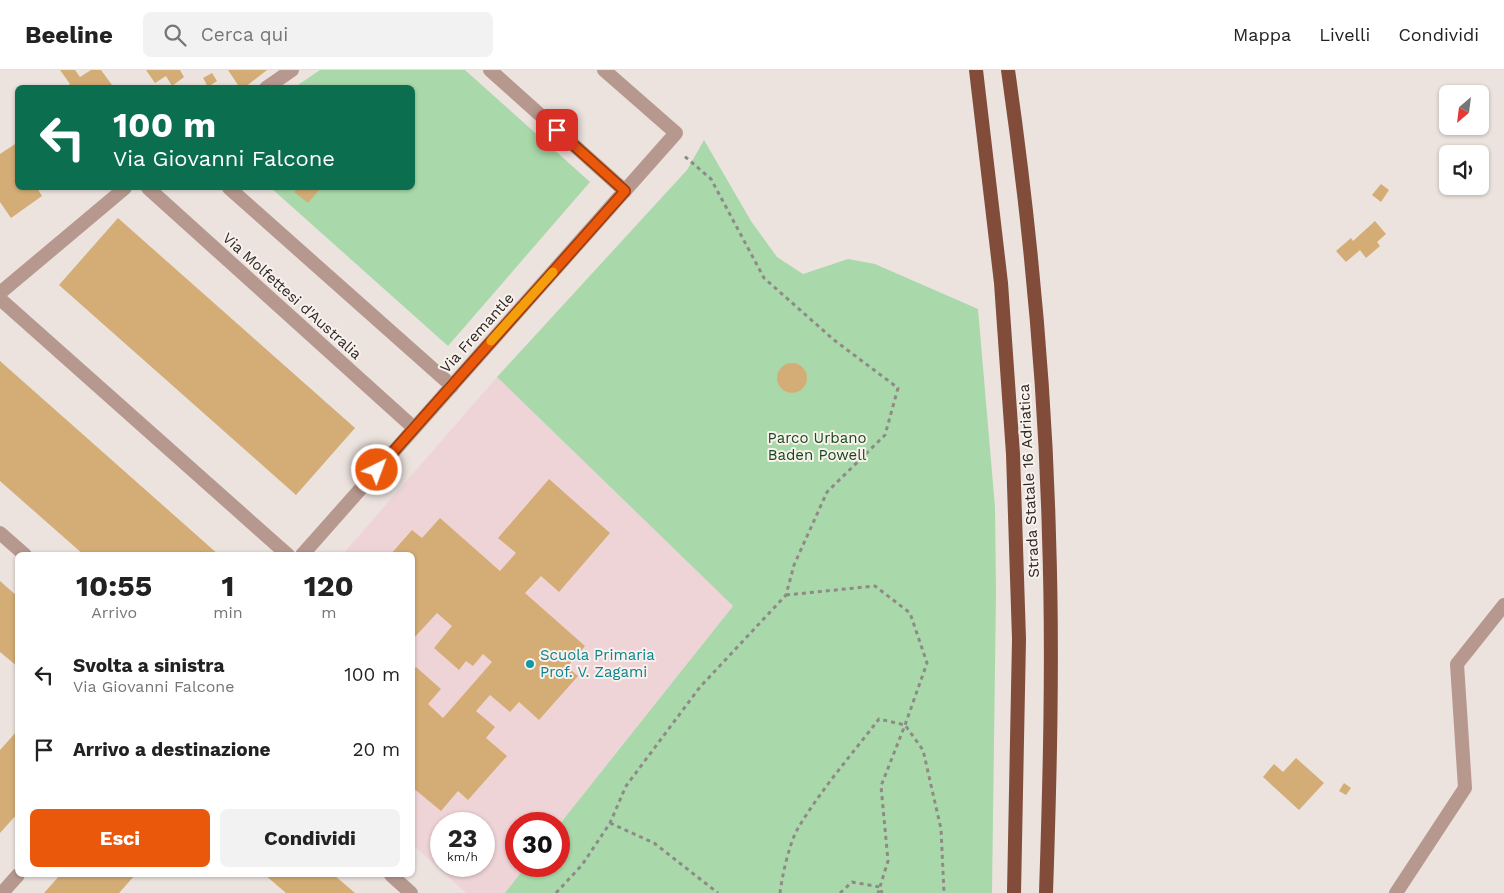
<!DOCTYPE html>
<html lang="it">
<head>
<meta charset="utf-8">
<style>
	:root { --surface:#fff; --page:#f2f2f2; --text:#222; --muted:#767676; --line:#e0e0e0; --accent:#ea580c }
	body { margin:0; font-family:"Work Sans",sans-serif; background:var(--page); color:var(--text); height:100vh; display:flex; flex-direction:column; font-size:19px; white-space:nowrap }
	* { box-sizing:border-box; margin:0 }
	p { font-size:16px; color:var(--muted) }
	.icon { flex:none; width:28px; height:28px; fill:none; stroke:currentColor; stroke-width:2; stroke-linecap:round; stroke-linejoin:round }
	.map { position:relative; flex:1; overflow:hidden }
	.sheet { position:absolute; left:15px; top:482px; width:400px; height:325px; display:flex; flex-direction:column; background:var(--surface); border-radius:8px; box-shadow:0 1px 4px #0004 }
	.sheet>* { flex:none }
	.hud { position:absolute; left:15px; top:15px; width:400px; height:105px; border-radius:8px; box-shadow:0 1px 4px #0004; background:#0b6e4f; color:#fff; overflow:hidden }
	.needle { width:32px; rotate:208deg }
	.tools { position:absolute; left:1439px; top:15px; display:grid; gap:10px }
	.tools a { display:grid; place-items:center; width:50px; height:50px; border-radius:8px; background:var(--surface); box-shadow:0 1px 4px #0004; font-size:25px }
	.speed { position:absolute; left:430px; top:742px; display:flex; gap:10px; font-size:25px; font-weight:700; text-align:center }
	.speed>* { display:grid; place-content:center; width:65px; height:65px; border-radius:50%; background:var(--surface); box-shadow:0 1px 4px #0004; line-height:1 }
	.speed small { font-size:12px; font-weight:400 }
	.speed .limit { border:8px solid #d22; background:#fff; color:#111 }
	.pin { position:absolute; display:grid; place-items:center; width:42px; height:42px; color:#fff; margin:-21px; border-radius:10px; box-shadow:0 2px 8px #0006 }
	.me { position:absolute; width:55px; margin:-28px; rotate:42deg; stroke-linejoin:round; filter:drop-shadow(0 0 4px #0008) }
	.turn { display:flex; align-items:center; gap:18px; height:105px; padding:0 15px; font-size:22px }
	.turn .icon { width:65px; height:65px; stroke-width:2.5 }
	.turn b { display:block; font-size:35px; line-height:42px }
	.eta { display:flex; justify-content:space-evenly; align-items:center; height:85px; text-align:center }
	.eta b { font-size:30px; font-weight:700; line-height:35px }
	.primary-button { display:flex; gap:10px; margin-top:auto; padding:10px 15px }
	.primary-button a { flex:1; height:58px; border-radius:8px; background:var(--accent); color:#fff; font-size:20px; font-weight:700; line-height:58px; text-align:center }
	.primary-button a+a { background:var(--page); color:var(--text) }
	ul { padding:0; list-style:none }
	li { display:flex; align-items:center; gap:15px; height:75px; padding:0 15px }
	li div { flex:1 }
	li b { display:block; font-size:19px }
	li em { font-style:normal }
	header { display:flex; align-items:center; gap:30px; box-sizing:border-box; height:70px; padding:0 25px; background:var(--surface); border-bottom:1px solid var(--line) }
	header strong { font-size:24px }
	nav { display:flex; gap:28px; margin-inline-start:auto; font-size:18px }
	.search { width:350px; height:45px; background:var(--page); display:flex; align-items:center; gap:12px; box-sizing:border-box; padding:0 18px; border-radius:8px; color:var(--muted); font-size:19px }
	.map>svg:first-child { display:block }
	.education { fill:#efd4d7; fill-rule:evenodd }
	.green { fill:#a9d9ab }
	.building { fill:#d4ad76 }
	.lines { fill:none; stroke-linecap:round; stroke-linejoin:round }
	.path { stroke:#908a87; stroke-width:3; stroke-dasharray:4 4; stroke-linecap:butt }
	.minor { stroke:#b6988f; stroke-width:14 }
	.trunk { stroke:#824c3a; stroke-width:14 }
	.route-casing { stroke:#983908; stroke-width:12 }
	.route { stroke:#ea580c; stroke-width:9 }
	.slow { stroke:#f59e0b; stroke-width:9 }
	.culture-dot { fill:#0f9aa8; stroke:#f9f1eb; stroke-width:2 }
	.labels { text-anchor:middle; dominant-baseline:central; stroke-width:4; stroke-linejoin:round; paint-order:stroke }
	.street-label { font-size:15px; fill:#2a2725; stroke:#f9f1eb }
	.park-label { font-size:15px; fill:#15491c; stroke:#f9f1eb }
	.culture-label { font-size:15px; fill:#0d838f; stroke:#f9f1eb; text-anchor:start }
</style>
</head>
<body>
<header>
<strong>Beeline</strong>
<div class="search"><svg class="icon" aria-label="search" viewBox="0 0 24 24"><circle cx="10" cy="10" r="6"/><path d="M15 15l6 6"/></svg>Cerca qui</div>
<nav><a>Mappa</a><a>Livelli</a><a>Condividi</a></nav>
</header>
<div class="map">
<svg width="1504" height="823" viewBox="0 0 1504 823">
	<rect width="100%" height="100%" fill="#ece3de"/>
	<path class="education" d="M497,307L733,536L559,755L516,754V796H526L505,823H466L413,775L412,485H342ZM441,754H484V796H441Z"/>
	<g class="green">
		<path d="M320,0H465L590,112L448,276L271,118H412V18L295,17Z"/>
		<path d="M704,70L751,151L777,187L803,204L848,189L875,194L978,239L995,437L996,522L992,823H505L526,796H559V755L733,536L497,307L687,100Z"/>
	</g>
	<g class="building">
		<path d="M60,0H75L80,7L91,0H101L112,15L110,16L111,18H65L70,14Z"/>
		<path d="M146,0H180L184,7L172,16L166,6L155,13Z"/>
		<path d="M228,0H267L244,18H240Z"/>
		<path d="M212,3L217,11L208,17L203,8Z"/>
		<path d="M18,72V118H37L42,126L11,148L0,132V84Z"/>
		<path d="M1381,114L1389,120L1381,132L1372,125Z"/>
		<path d="M298,118H316L319,120L308,133L294,122Z"/>
		<path d="M118,148L355,358L296,425L59,215Z"/>
		<path d="M1375,151L1386,164L1377,172L1380,176L1366,188L1360,180L1346,192L1336,181L1351,168L1353,171Z"/>
		<path d="M0,291L219,485H84L0,411Z"/>
		<circle cx="792" cy="308" r="15"/>
		<path d="M549,409L610,463L559,522L541,506L525,523L585,576L567,597L578,606L539,650L519,632L510,642L490,625L476,641L495,657L486,668L507,686L468,730L458,721L441,741L412,717V601L416,597L441,619L428,634L443,648L492,592L483,584L473,596L466,591L459,600L434,578L452,556L437,543L412,570V485H390L412,460L422,468L440,448L500,501L516,483L498,468Z"/>
		<path d="M0,511L18,527V597L0,582Z"/>
		<path d="M18,660V743L0,763V680Z"/>
		<path d="M1296,688L1324,713L1299,740L1263,707L1274,694L1283,702Z"/>
		<path d="M1344,713L1351,718L1346,725L1339,721Z"/>
		<path d="M60,805H135L119,823H44Z"/>
		<path d="M265,805H334L355,823H286Z"/>
	</g>
	<g class="lines">
		<g class="path">
			<path d="M786,525L875,516L910,543L927,593L905,655L881,716L888,791L878,823"/>
			<path d="M610,753L654,773L718,823"/>
			<path d="M556,823L582,795L610,753L626,716L700,617L786,525L794,495L827,422L885,365L898,318L834,270L764,208L711,109L682,84"/>
			<path d="M780,823C782,806 789,775 797,760C819,722 852,684 879,649L905,655L923,680L941,759L944,823"/>
			<path d="M840,823L852,812L880,817L882,823"/>
		</g>
		<g class="minor">
			<path d="M490,0L625,121"/>
			<path d="M266,18L292,0"/>
			<path d="M148,118L414,358"/>
			<path d="M229,118L452,316"/>
			<path d="M0,223L125,118"/>
			<path d="M0,229L288,485"/>
			<path d="M0,463L25,485"/>
			<path d="M302,485L676,63L604,0"/>
			<path d="M391,805L411,823"/>
			<path d="M2,823L18,805"/>
			<path d="M1396,823L1465,718L1457,594L1504,535"/>
		</g>
		<g class="trunk">
			<path d="M976,0L1001,213L1013,384L1019,569L1014,823"/>
			<path d="M1008,0C1030,154 1045,311 1049,466C1053,585 1050,704 1046,823"/>
		</g>
	</g>
	<g class="lines">
		<g class="route-casing">
			<path id="route" d="M377,400L625,121L557,60"/>
		</g>
		<use href="#route" class="route"/>
		<path class="slow" d="M491,271L553,202"/>
	</g>
	<circle class="culture-dot" cx="530" cy="594" r="5"/>
	<g class="labels">
		<g class="street-label">
			<text transform="translate(292 226) rotate(42)">Via Molfettesi d'Australia</text>
			<text transform="translate(477 263) rotate(-48)">Via Fremantle</text>
			<text transform="translate(1029 411) rotate(-93)">Strada Statale 16 Adriatica</text>
		</g>
		<g class="park-label">
			<text x="817" y="368">Parco Urbano<tspan x="817" dy="17">Baden Powell</tspan></text>
		</g>
		<g class="culture-label">
			<text x="540" y="585">Scuola Primaria<tspan x="540" dy="17">Prof. V. Zagami</tspan></text>
		</g>
	</g>
</svg>
<div class="tools">
<a><svg class="needle" viewBox="-14 -14 28 28"><path d="M0-13l5 13h-10z" fill="#e53935"/><path d="M0 13l5-13h-10z" fill="#767676"/></svg></a>
<a><svg class="icon" aria-label="sound" viewBox="0 0 24 24"><path d="M4 9h4l5-4v14l-5-4H4zM17 9q2 3 0 6"/></svg></a>
</div>
<div class="speed"><div>23<small>km/h</small></div><div class="limit">30</div></div>
<div class="pin" style="left:557px;top:60px;background:#d93025"><svg class="icon" aria-label="arrive" viewBox="0 0 24 24"><path d="M6 21V4h12l-3 4 3 4H6"/></svg></div>
<svg class="me" style="left:377px;top:400px" viewBox="-20 -20 40 40"><circle r="17" fill="#ea580c" stroke="#fff" stroke-width="3"/><path d="M0-11L8 9 0 5-8 9z" fill="#fff"/></svg>
<div class="hud">
<div class="turn"><svg class="icon" aria-label="left" viewBox="0 0 24 24"><path d="M17 20v-9H6M10 6l-5 5 5 5"/></svg><div><b>100 m</b>Via Giovanni Falcone</div></div>
</div>
<section class="sheet">
<div class="eta">
<div><b>10:55</b><p>Arrivo</p></div>
<div><b>1</b><p>min</p></div>
<div><b>120</b><p>m</p></div>
</div>
<ul>
<li><svg class="icon" aria-label="left" viewBox="0 0 24 24"><path d="M17 20v-9H6M10 6l-5 5 5 5"/></svg><div><b>Svolta a sinistra</b><p>Via Giovanni Falcone</p></div><em>100 m</em></li>
<li><svg class="icon" aria-label="arrive" viewBox="0 0 24 24"><path d="M6 21V4h12l-3 4 3 4H6"/></svg><div><b>Arrivo a destinazione</b></div><em>20 m</em></li>
</ul>
<div class="primary-button"><a>Esci</a><a>Condividi</a></div>
</section>
</div>
</body>
</html>
